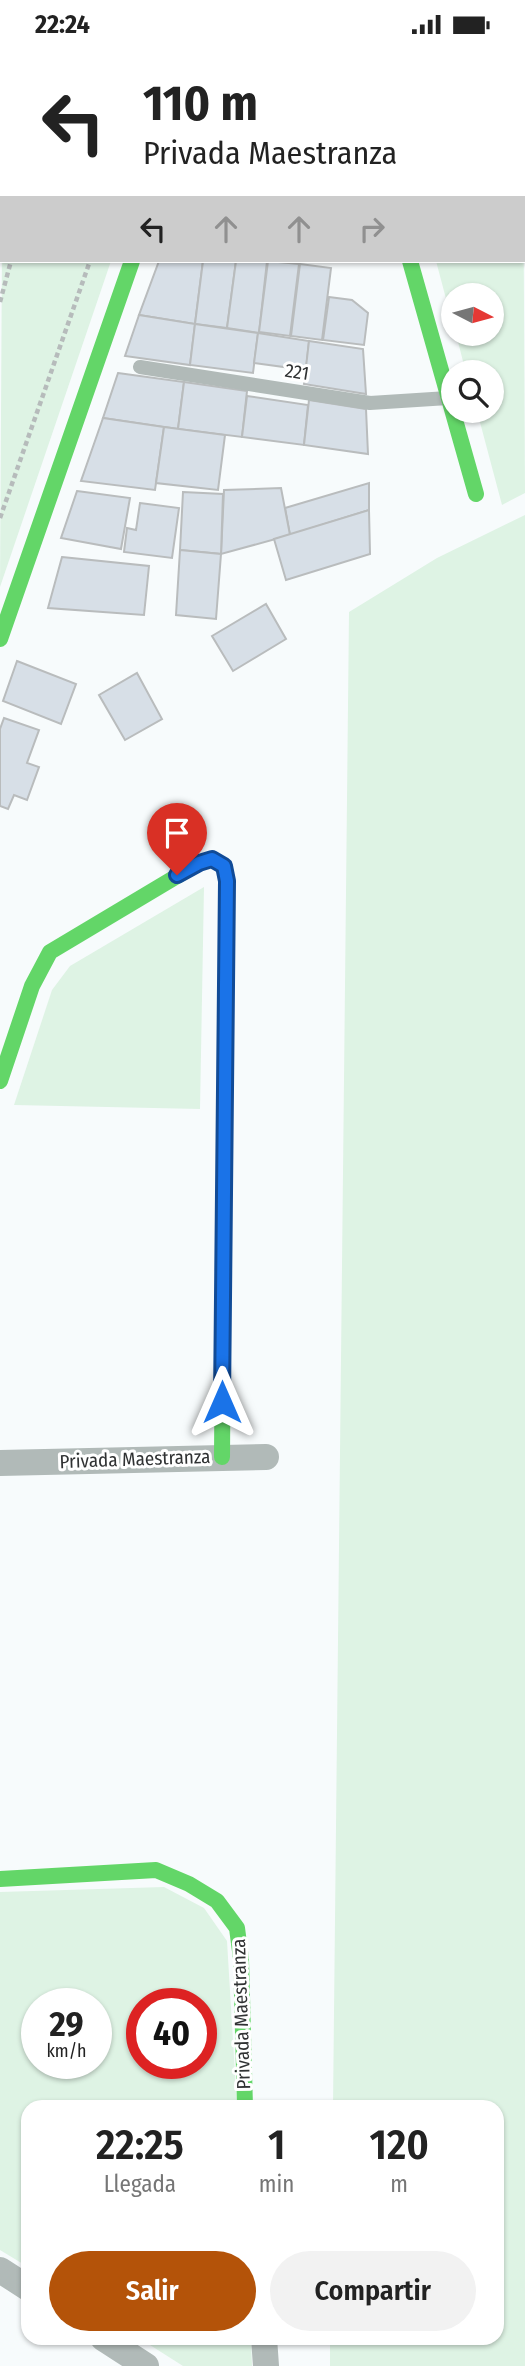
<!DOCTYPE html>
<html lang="es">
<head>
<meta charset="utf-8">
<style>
	:root { --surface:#fff; --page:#f2f2f2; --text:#222; --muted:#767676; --accent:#b45309 }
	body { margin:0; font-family:"Fira Sans Condensed",sans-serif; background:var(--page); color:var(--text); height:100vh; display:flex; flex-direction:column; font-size:26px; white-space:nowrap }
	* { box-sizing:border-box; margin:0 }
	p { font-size:23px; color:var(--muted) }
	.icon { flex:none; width:38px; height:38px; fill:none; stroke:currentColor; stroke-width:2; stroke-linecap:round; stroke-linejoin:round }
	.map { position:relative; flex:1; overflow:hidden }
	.drawer { position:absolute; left:21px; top:2051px; width:483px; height:245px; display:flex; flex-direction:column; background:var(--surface); border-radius:21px; box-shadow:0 2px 5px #0004 }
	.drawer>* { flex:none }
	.banner { position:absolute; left:0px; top:0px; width:525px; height:214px; box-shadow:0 2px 5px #0004; background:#fff; color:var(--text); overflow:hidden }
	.needle { width:46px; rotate:96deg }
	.tools { position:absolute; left:441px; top:234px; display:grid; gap:14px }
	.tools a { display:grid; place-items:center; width:63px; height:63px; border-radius:50%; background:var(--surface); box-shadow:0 2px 5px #0004; font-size:35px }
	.speed { position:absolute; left:21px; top:1939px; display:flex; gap:14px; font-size:35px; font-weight:700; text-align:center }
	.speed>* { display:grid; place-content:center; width:91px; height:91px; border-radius:50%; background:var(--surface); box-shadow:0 2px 5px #0004; line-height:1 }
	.speed small { font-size:18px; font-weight:400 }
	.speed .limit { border:10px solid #d22; background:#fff; color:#111 }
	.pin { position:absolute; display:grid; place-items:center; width:60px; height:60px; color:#fff; margin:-72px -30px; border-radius:50% 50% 50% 0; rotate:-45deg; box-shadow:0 0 7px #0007 }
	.pin .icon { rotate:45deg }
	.me { position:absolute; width:77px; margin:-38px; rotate:0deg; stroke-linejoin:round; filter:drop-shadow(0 0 5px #0008) }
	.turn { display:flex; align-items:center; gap:24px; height:147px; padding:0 28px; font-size:32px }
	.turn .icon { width:91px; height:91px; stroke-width:2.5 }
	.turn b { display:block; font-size:49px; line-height:60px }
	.lanes { display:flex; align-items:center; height:66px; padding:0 28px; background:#0003; justify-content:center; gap:35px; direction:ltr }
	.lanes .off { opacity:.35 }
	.eta { display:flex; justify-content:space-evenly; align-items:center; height:119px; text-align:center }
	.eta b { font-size:42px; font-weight:600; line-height:49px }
	.button { display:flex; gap:14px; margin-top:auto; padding:14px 28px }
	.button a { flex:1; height:80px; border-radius:42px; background:var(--accent); color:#fff; font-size:28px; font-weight:600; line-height:80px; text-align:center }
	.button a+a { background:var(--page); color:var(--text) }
	.status { display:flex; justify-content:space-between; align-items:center; height:49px; padding:0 35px; background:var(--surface); direction:ltr }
	.status svg { height:19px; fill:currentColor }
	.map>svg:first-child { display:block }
	.green { fill:#def3e4; fill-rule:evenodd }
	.building { fill:#d7dfe7; stroke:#b9bcbd; stroke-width:2 }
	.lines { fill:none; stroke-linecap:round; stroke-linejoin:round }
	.path { stroke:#b6bbbb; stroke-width:4.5; stroke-dasharray:5 3.5; stroke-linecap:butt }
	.lane { stroke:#b1bab8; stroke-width:14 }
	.street { stroke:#b1bab8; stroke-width:26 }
	.fast { stroke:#63d668; stroke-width:16 }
	.jam { stroke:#b3261e; stroke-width:16 }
	.route-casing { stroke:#114b97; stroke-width:18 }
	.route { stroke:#1a73e8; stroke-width:12 }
	.labels { text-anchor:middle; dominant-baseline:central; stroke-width:6; stroke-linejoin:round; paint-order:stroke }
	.street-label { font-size:19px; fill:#303233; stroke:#fff }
</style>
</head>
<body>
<div class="status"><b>22:24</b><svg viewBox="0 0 49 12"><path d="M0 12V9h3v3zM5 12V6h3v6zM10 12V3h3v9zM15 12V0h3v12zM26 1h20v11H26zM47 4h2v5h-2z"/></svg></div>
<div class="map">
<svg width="525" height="2317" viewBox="0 0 525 2317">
	<rect width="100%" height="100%" fill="#f7fbfc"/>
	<g class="green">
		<path d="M523,68L525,444L502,456L477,362H492V324H466L456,285H492V247H453V276L436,212H523Z"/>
		<path d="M2,196V212H111L0,538Z"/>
		<path d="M525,466V2317H330V2289H497V2058H333L349,563L437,509Z"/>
		<path d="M204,838L200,1060L14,1056L52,941L70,917Z"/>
		<path d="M164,1838L204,1859L227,1892L237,2058H28V2218L0,2201V1843ZM37,1955H96V2014H37ZM142,1955H201V2014H142Z"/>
		<path d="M139,2289H251L252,2317H183Z"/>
	</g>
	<g class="building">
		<path d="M256,0H312L305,2Z"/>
		<path d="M159,212H203L195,275L139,266Z"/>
		<path d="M203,212H236L227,279L195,275Z"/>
		<path d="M236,212H267L259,284L227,279Z"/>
		<path d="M268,212L299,215L290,287L259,283Z"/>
		<path d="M300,215L331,219L322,291L291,287Z"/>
		<path d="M329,248L352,251L368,264L364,296L323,291Z"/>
		<path d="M139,266L195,275L190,316L125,307Z"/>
		<path d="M195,275L258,284L253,324L190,316Z"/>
		<path d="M258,284L309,292L306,321L254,314Z"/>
		<path d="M309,292L363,300L366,345L304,335Z"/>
		<path d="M118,324L184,333L178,380L103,369Z"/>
		<path d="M184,333L247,342L242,388L178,380Z"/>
		<path d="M247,347L308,356L304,396L242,388Z"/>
		<path d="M309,351L366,360L368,405L304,396Z"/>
		<path d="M103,369L164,378L155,441L81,432Z"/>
		<path d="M164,378L225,386L218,441L156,434Z"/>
		<path d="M369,434V461L290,486L285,459Z"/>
		<path d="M281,439L290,486L221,505L224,441Z"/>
		<path d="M77,442L130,449L121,500L61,489Z"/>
		<path d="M183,443L223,445L221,505L180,501Z"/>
		<path d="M140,454L179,459L172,509L124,503L127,479L136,481Z"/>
		<path d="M369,461L370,505L286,531L274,490Z"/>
		<path d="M180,501L221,505L216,570L176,566Z"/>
		<path d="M62,508L149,517L144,566L48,559Z"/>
		<path d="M266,555L286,590L233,622L212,587Z"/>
		<path d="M17,612L76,635L61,675L3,652Z"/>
		<path d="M137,624L162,670L125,691L99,646Z"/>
		<path d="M4,669L39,681L27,714L39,718L27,751L14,746L8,760L0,757V680Z"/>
	</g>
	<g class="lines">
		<g class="path">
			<path d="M86,2L87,0"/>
			<path d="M165,2V0"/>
			<path d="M0,253L11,212"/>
			<path d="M0,469L90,212"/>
		</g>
		<path class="lane" d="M140,318L370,354L448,349"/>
		<g class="street">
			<path d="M355,0L356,2"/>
			<path d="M492,0L493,2"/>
			<path d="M205,2L206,0"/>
			<path d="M523,133L525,140"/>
			<path d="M0,1414L266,1408"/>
			<path d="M0,2221L28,2239"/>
			<path d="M103,2289L146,2317"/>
			<path d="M264,2289L266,2317"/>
		</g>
		<g class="fast">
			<path d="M410,212L476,445"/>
			<path d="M0,590L132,212"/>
			<path d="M0,1032L32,937L50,903L199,814L212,810L224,817L227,832L226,944"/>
			<path d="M222,1408L224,1135"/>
			<path d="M0,1830L156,1821L189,1835L217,1852L237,1879L241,1910L245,2058"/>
		</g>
		<path class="jam" d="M224,1135L226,944"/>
	</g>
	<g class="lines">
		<g class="route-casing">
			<path id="route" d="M177,826L199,814L212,810L224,817L227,832L222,1353"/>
		</g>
		<use href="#route" class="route"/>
	</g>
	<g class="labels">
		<g class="street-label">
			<text transform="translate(297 323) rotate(9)">221</text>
			<text transform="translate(135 1410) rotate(-2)">Privada Maestranza</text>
			<text transform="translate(241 1965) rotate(-92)">Privada Maestranza</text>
		</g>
	</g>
</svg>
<div class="tools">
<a><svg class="needle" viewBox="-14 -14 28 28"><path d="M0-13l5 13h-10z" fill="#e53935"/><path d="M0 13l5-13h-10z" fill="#767676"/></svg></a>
<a><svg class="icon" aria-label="search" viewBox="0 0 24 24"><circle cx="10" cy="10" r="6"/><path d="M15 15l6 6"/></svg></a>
</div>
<div class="speed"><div>29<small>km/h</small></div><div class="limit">40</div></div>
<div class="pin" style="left:177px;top:826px;background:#d93025"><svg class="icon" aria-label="arrive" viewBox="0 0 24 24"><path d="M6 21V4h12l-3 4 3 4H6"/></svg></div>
<svg class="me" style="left:222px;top:1353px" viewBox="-20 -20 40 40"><path d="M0-17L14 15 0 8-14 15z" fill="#1a73e8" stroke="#fff" stroke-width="4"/></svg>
<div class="banner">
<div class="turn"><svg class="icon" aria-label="left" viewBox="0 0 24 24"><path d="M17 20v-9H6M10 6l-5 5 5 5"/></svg><div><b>110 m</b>Privada Maestranza</div></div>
<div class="lanes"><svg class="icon" aria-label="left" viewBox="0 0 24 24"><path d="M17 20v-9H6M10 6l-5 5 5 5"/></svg><svg class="icon off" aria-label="ahead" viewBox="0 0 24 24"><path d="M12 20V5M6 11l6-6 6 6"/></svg><svg class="icon off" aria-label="ahead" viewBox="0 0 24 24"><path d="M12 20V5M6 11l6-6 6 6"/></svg><svg class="icon off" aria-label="right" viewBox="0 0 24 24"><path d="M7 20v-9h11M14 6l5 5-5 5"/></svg></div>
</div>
<section class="drawer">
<div class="eta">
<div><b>22:25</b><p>Llegada</p></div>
<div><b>1</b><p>min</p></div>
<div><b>120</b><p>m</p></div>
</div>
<div class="button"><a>Salir</a><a>Compartir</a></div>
</section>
</div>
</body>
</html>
